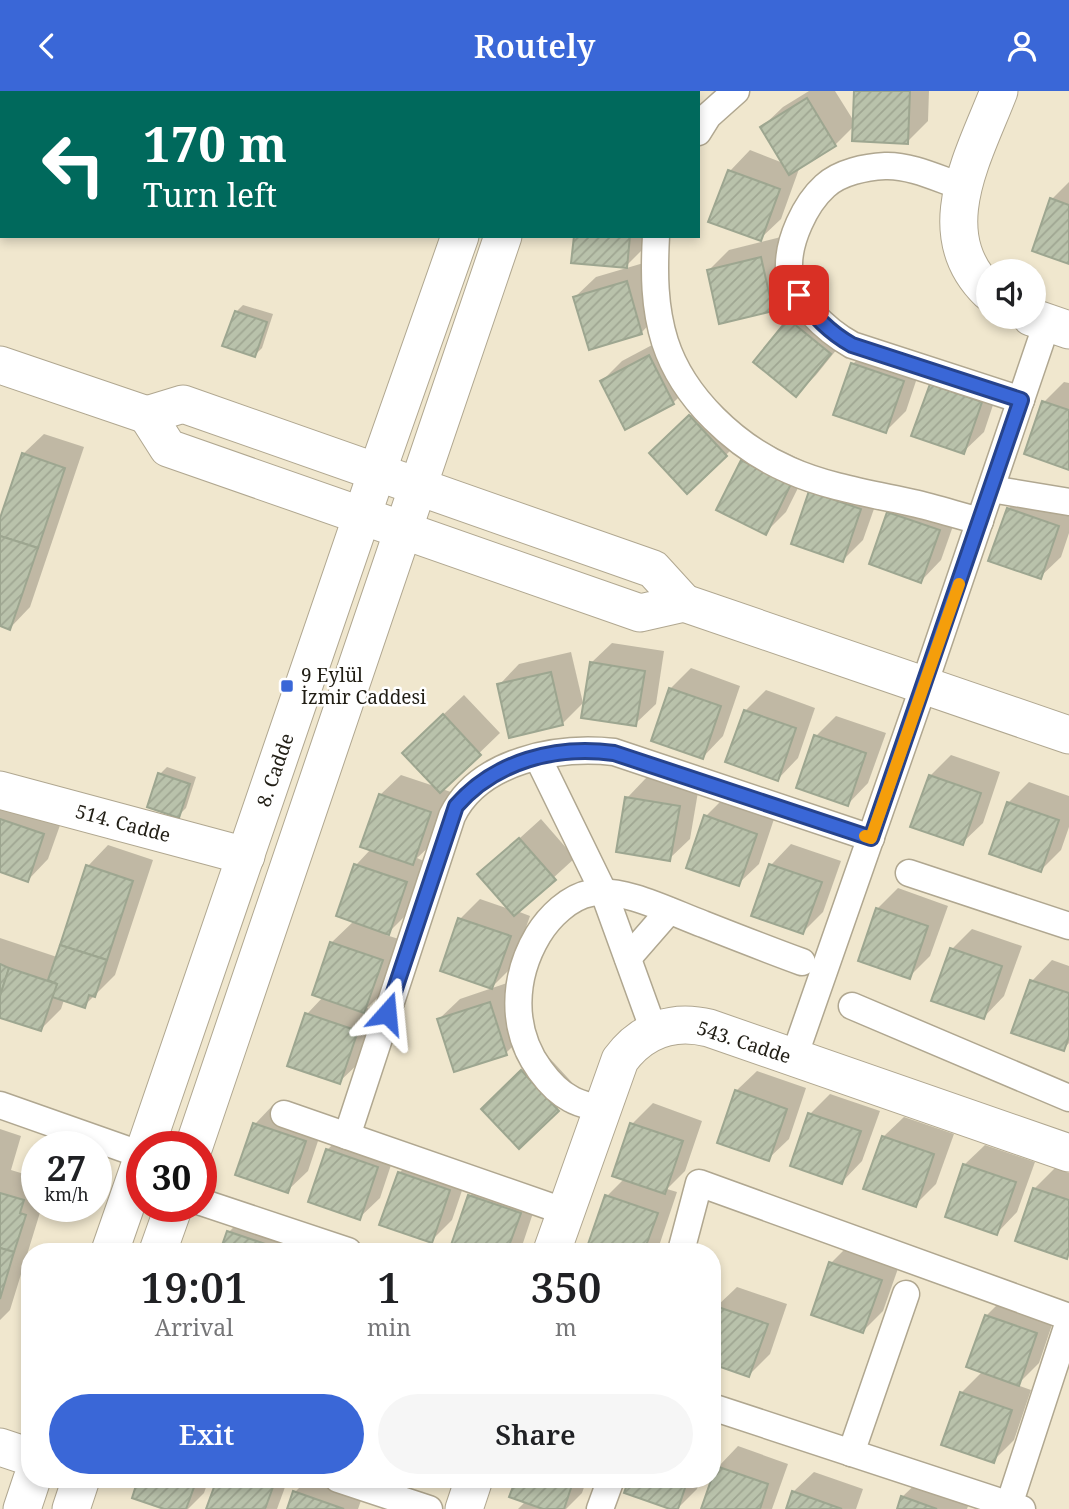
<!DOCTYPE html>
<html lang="en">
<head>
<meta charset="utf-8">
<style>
	:root { --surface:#fff; --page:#f6f6f6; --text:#202124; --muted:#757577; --accent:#3a67d7 }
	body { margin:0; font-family:"Noto Serif",serif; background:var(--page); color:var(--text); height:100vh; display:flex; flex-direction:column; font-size:26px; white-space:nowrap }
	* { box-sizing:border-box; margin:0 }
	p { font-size:23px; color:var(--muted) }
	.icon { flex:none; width:38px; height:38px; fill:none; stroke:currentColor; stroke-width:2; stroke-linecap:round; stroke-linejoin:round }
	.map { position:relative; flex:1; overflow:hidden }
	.panel { position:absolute; left:21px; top:1152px; width:700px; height:245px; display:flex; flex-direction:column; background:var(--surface); border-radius:28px; box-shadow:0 4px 10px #0003 }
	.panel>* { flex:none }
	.banner { position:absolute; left:0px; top:0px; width:700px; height:147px; box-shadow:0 4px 10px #0003; background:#00695c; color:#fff; overflow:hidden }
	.tools { position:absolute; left:976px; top:168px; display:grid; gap:14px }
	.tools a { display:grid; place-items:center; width:70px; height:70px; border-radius:50%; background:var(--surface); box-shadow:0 4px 10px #0003; font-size:35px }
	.speed { position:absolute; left:21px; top:1040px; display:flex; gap:14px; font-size:35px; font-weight:700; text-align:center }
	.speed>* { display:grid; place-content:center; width:91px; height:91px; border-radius:50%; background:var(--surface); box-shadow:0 4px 10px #0003; line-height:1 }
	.speed small { font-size:18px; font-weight:400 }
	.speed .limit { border:10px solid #d22; background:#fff; color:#111 }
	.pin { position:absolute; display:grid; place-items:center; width:60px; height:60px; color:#fff; margin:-30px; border-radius:14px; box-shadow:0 4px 10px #0006 }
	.me { position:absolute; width:77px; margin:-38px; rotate:18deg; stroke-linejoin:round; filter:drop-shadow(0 0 5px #0008) }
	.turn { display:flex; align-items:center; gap:24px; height:147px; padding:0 28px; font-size:32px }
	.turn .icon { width:91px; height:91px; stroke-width:2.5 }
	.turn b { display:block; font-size:49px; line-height:60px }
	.eta { display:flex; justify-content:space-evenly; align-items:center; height:119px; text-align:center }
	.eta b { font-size:42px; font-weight:600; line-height:49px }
	.cta { display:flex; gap:14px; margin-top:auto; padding:14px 28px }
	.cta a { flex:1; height:80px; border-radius:42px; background:var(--accent); color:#fff; font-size:28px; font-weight:600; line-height:80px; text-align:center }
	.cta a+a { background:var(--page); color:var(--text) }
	header { display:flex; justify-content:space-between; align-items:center; height:91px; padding:0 28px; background:var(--accent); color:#fff; font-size:32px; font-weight:600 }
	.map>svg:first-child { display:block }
	.shadow { fill:#0003 }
	.building { fill:url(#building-hatch); stroke:#9da690; stroke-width:2 }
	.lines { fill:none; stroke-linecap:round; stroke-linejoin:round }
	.street-casing { stroke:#b0a790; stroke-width:29 }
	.secondary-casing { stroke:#b0a790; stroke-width:39 }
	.street { stroke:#fff; stroke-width:26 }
	.secondary { stroke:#fff; stroke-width:37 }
	.route-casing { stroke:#26438c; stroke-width:18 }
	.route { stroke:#3a67d7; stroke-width:12 }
	.slow { stroke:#f59e0b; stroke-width:12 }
	.poi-dot { fill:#3a67d7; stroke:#fff; stroke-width:2.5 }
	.labels { text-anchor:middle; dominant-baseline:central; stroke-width:5; stroke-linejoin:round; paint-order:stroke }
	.poi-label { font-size:19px; fill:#211e15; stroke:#fff; text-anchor:start }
	.street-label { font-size:19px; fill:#211e15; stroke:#fff }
</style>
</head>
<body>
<header><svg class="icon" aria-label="back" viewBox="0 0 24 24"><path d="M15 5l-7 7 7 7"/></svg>Routely<svg class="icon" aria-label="person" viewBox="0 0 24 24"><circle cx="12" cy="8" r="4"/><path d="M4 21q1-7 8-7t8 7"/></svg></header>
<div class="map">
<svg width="1069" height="1418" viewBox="0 0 1069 1418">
	<defs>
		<pattern id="building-hatch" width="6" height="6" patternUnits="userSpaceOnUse" patternTransform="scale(1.75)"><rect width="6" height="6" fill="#b9c2ab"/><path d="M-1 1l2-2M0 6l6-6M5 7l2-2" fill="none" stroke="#9fa692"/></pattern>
	</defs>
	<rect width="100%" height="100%" fill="#f0e7ce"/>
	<g class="shadow">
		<path d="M623,0H693L622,2Z"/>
		<path d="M809,0H835L855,32L856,0H929L928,30L907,51L855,34L835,54L799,78L781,128L760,148L711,130L730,80L750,59L783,72L762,36L783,16Z"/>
		<path d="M1069,91V171L1052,108Z"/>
		<path d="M576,145H647L646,155L626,175Z"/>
		<path d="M781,146L793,198L772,218L709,179L729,159Z"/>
		<path d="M647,171L661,221L641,242L575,206L596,186Z"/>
		<path d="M810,209L850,242L816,284L796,304L789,229Z"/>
		<path d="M243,214L273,223L262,257L255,264L236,221Z"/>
		<path d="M669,245L694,291L673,312L626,337L602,290L622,270Z"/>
		<path d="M873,252L923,269L906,320L886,340L836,323L853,273Z"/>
		<path d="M1001,290L984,341L963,361L931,294Z"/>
		<path d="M1064,291L1069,292V377L1044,311Z"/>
		<path d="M711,305L746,343L726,364L671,342Z"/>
		<path d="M44,343L84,356L30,516L10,537L0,533V432L23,363Z"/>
		<path d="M763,350L810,373L786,421L766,441L742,370Z"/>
		<path d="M831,380L881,398L863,449L843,469L793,452Z"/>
		<path d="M1029,398L1069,412V442L1061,466L1040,486L1008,418Z"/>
		<path d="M909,401L959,418L941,469L921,490L888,422Z"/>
		<path d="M612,552L664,560L656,613L635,633L591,572Z"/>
		<path d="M571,561L583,612L562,633L499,594L519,573Z"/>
		<path d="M691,577L740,595L723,645L703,666L670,598Z"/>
		<path d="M766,599L815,617L798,667L778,688L745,620Z"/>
		<path d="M464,604L500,642L442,698L451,701L433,752L417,767L426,771L409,821L386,844L402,849L384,900L367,917L377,920L360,971L339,991L307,923L323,906L331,852L354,830L356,774L371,758L380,704L401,684L437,696L425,641Z"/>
		<path d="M836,625L886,642L868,692L848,713L816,645Z"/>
		<path d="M951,664L1000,681L983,732L962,752L930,685Z"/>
		<path d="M167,676L196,686L186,717L178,725L160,683Z"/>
		<path d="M647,686L699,695L690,748L669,768L627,707Z"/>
		<path d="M1029,691L1069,705V736L1061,759L1041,779L991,762L1009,711Z"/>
		<path d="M0,701L64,723L48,768L28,789L0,779Z"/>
		<path d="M726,705L776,722L759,773L738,793L706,725Z"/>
		<path d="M541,728L575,767L517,820L530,825L512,876L492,896L460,828L480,808L509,818L480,783Z"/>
		<path d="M791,753L841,770L823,821L803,841L771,774Z"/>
		<path d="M108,754L153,769L115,884L84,915L64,909L61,918L41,938L0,925V847L57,866L88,775Z"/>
		<path d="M898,797L948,815L930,865L909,886L877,818Z"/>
		<path d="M972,838L1022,855L1004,905L984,926L952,858Z"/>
		<path d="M1052,869L1069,875V952L1064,958L1032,890Z"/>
		<path d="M510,891L526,942L506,962L439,928L460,908Z"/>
		<path d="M543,960L578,998L519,1056L504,997Z"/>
		<path d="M757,980L806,997L789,1048L768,1068L736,1000Z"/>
		<path d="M830,1003L880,1020L862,1070L842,1091L810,1023Z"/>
		<path d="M275,1012L325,1029L308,1080L287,1100L238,1083L255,1033Z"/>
		<path d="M653,1012L702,1030L685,1080L667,1098L677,1101L660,1152L651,1160H604L589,1155L607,1105L625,1087L632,1033Z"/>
		<path d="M904,1026L954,1043L936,1093L915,1114L883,1046Z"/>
		<path d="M0,1038L21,1045L11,1079L37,1087V1115H42L10,1219L0,1229Z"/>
		<path d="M348,1039L397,1056L380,1107L359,1127L327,1059Z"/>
		<path d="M985,1054L1035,1071L1017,1121L997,1142L964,1074Z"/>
		<path d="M420,1062L469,1079L452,1129L431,1150L399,1082Z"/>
		<path d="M1055,1077L1069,1082V1163L1066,1166L1034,1098Z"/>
		<path d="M490,1084L540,1101L523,1152L514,1160H467L452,1155L470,1105Z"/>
		<path d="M249,1120L299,1138L291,1160H222L229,1141Z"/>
		<path d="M851,1152L901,1169L883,1220L863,1240L831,1172Z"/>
		<path d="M737,1196L787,1213L770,1263L749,1284L716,1216Z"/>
		<path d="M1007,1204L1056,1222L1039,1272L1017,1294L1031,1299L1014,1349L993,1370L961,1302L983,1280L986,1225Z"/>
		<path d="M738,1355L788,1373L772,1418H703L718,1376Z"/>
		<path d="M814,1381L863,1398L856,1418H787L793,1401Z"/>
		<path d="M923,1386L972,1403L967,1418H898L902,1406Z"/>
		<path d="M140,1388H209L204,1402L188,1418H169L134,1406Z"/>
		<path d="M218,1388H288L277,1418H208Z"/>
		<path d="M308,1388H335L365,1398L358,1418H289L295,1401Z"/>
		<path d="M518,1388H587L582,1402L566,1418H518L526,1410L512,1405Z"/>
		<path d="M631,1388H700L697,1398L677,1418L626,1401Z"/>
	</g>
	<g class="building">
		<path d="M621,0H690L619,2Z"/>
		<path d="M854,0H910L908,53L852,50Z"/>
		<path d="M807,7L836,55L789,84L760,36Z"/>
		<path d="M728,79L780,98L761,150L708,131Z"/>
		<path d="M1050,107L1069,114V173L1032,160Z"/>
		<path d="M574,145H630L627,177L571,172Z"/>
		<path d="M761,166L773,220L719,233L707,179Z"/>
		<path d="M627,190L642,243L589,259L573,206Z"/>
		<path d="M235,220L267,231L255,266L222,255Z"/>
		<path d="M788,228L831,263L796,306L753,271Z"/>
		<path d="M649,264L674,313L625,339L600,290Z"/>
		<path d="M851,272L904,290L886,342L833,324Z"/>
		<path d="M930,293L982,311L964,363L911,345Z"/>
		<path d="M1042,310L1069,319V379L1024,363Z"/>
		<path d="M689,324L727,365L687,403L649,362Z"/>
		<path d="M22,362L65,377L38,457L0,445V427Z"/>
		<path d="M741,369L791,393L766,444L716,419Z"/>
		<path d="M809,400L861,418L843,471L791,453Z"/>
		<path d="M1007,417L1059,435L1041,488L988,470Z"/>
		<path d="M887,421L940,439L921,492L869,473Z"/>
		<path d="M0,445L38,457L10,539L0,535Z"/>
		<path d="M590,571L645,580L636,635L581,627Z"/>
		<path d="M551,581L563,634L509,647L497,593Z"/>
		<path d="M669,597L721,615L703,668L651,650Z"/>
		<path d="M744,619L796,637L778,690L725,671Z"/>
		<path d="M443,623L481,664L440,702L402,662Z"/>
		<path d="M814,644L866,662L848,715L796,697Z"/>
		<path d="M158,682L190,693L179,727L147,716Z"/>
		<path d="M929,684L981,702L963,754L910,736Z"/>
		<path d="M379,703L431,721L413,774L360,756Z"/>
		<path d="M625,706L680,715L670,770L616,761Z"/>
		<path d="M1007,711L1059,729L1041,781L989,763Z"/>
		<path d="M704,724L757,743L739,795L686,777Z"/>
		<path d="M0,728L44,743L28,791L0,781Z"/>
		<path d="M519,747L556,789L514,825L477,783Z"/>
		<path d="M354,773L407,791L389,844L336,825Z"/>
		<path d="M769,773L822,791L803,843L751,825Z"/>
		<path d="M86,774L133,790L107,869L60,854Z"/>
		<path d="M876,817L928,835L910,888L858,870Z"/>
		<path d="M458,827L511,845L492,898L440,880Z"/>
		<path d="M330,851L383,869L364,922L312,904Z"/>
		<path d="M60,854L107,869L95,906L89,904L85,917L52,906L57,893L48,889Z"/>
		<path d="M950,857L1002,875L984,928L931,910Z"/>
		<path d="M0,873L9,877L0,905Z"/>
		<path d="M9,877L57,893L41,940L0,927V905Z"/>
		<path d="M1030,889L1069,902V945L1064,960L1011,942Z"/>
		<path d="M490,911L507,964L454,981L437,928Z"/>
		<path d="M305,922L358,940L340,993L287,975Z"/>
		<path d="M521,979L559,1020L519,1058L481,1018Z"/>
		<path d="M735,999L787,1018L769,1070L717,1052Z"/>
		<path d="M808,1022L861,1040L842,1093L790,1075Z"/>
		<path d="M253,1032L306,1050L288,1102L235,1084Z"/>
		<path d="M630,1032L683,1050L665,1103L612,1085Z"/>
		<path d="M882,1045L934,1063L916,1116L863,1098Z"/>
		<path d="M326,1058L378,1076L360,1129L308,1111Z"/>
		<path d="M963,1073L1016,1091L997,1144L945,1126Z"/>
		<path d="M398,1081L450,1099L432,1152L379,1134Z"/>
		<path d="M1033,1097L1069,1109V1161L1067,1168L1015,1150Z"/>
		<path d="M0,1102L24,1109L20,1122L26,1124L14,1161L0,1157Z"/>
		<path d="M468,1104L521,1122L507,1160H461L450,1157Z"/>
		<path d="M605,1104L658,1122L644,1160H599L587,1156Z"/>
		<path d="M227,1140L280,1158L279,1160H220Z"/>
		<path d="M0,1157L14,1161L0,1208Z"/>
		<path d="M829,1171L882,1189L863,1242L811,1224Z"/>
		<path d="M715,1215L768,1233L749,1286L712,1273V1223Z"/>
		<path d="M985,1224L1037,1242L1019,1295L966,1276Z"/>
		<path d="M960,1301L1012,1319L994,1372L941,1354Z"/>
		<path d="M716,1375L768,1393L760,1418H701Z"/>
		<path d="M138,1388H197L186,1418H164L132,1407Z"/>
		<path d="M217,1388H248L273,1396L265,1418H206Z"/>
		<path d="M516,1388H574L564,1418H543L509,1406Z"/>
		<path d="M629,1388H688L678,1418H670L624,1402Z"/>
		<path d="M293,1400L344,1418H287Z"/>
		<path d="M792,1400L842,1418H786Z"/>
		<path d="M901,1405L937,1418H897Z"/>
	</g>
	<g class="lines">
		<g class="street-casing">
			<g id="street">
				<path d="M698,41L708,25L736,0"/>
				<path d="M963,96C939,88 911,74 885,75C866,76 840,81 825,95C805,113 788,150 789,177C791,208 827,240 852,254L1021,309"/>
				<path d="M656,145C654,181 654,216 665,251C683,307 736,356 789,379C827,396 872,403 913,412C935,417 957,424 980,430"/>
				<path d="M991,398L1069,411"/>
				<path d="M538,667L604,802L654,940"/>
				<path d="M909,782L1069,835"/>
				<path d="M628,867L669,820"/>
				<path d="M852,915L1069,1007"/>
				<path d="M794,966L924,594L1047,232"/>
				<path d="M0,1014L142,1064"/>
				<path d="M601,1018C591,1015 579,1013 571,1008C559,1002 548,990 540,979C510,938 513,886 538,844C549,826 569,806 591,802C623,796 673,822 703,833C736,846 769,859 802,871"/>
				<path d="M284,1023L566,1121"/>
				<path d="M347,1045L452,725C479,669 558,655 614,661L871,747"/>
				<path d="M201,1111L348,1160"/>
				<path d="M681,1160L699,1092L1069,1226"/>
				<path d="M712,1316L1022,1418"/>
				<path d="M851,1362L906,1203"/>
				<path d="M338,1388L429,1418"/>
				<path d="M1009,1414L1069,1230"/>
				<path d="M600,1418L611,1388"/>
			</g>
		</g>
		<g class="secondary-casing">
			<g id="secondary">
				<path d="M511,2V0"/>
				<path d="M552,2V0"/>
				<path d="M989,201C928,142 974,65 999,0"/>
				<path d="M1031,226L1069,239"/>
				<path d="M0,274L147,324"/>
				<path d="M183,313L653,478L684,512L640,522L168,357L147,324Z"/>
				<path d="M684,512L1069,644"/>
				<path d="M0,699L246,765"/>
				<path d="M146,1055L377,381L460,145"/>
				<path d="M194,1055L503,145"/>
				<path d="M110,1160L142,1068"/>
				<path d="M158,1160L174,1115"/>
				<path d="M552,1160L620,969C642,939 673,928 709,937L1069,1062"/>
				<path d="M0,1356L30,1366"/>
				<path d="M22,1418L32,1388"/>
				<path d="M71,1418L81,1388"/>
				<path d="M464,1418L474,1388"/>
			</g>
		</g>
		<use href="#street" class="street"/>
		<use href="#secondary" class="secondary"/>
	</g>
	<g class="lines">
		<g class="route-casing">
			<path id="route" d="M387,922L456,715C495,670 556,654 614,662L871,747L1021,309L852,254C829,241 814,225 799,204"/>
		</g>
		<use href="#route" class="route"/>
		<path class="slow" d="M865,745L871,747L959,493"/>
	</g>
	<rect class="poi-dot" x="280" y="588" width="14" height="14" rx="3.5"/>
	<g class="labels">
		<g class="poi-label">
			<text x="301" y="584">9 Eylül<tspan x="301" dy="22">İzmir Caddesi</tspan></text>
		</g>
		<g class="street-label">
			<text transform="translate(275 679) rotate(-71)">8. Cadde</text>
			<text transform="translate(123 732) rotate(15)">514. Cadde</text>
			<text transform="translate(744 951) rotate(18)">543. Cadde</text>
		</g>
	</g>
</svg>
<div class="tools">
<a><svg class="icon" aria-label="sound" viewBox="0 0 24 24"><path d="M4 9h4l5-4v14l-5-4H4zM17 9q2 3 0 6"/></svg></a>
</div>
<div class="speed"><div>27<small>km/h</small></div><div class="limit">30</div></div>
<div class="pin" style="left:799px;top:204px;background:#d93025"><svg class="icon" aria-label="arrive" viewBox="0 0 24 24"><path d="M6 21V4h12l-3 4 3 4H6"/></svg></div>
<svg class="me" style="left:387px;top:922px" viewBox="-20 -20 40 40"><path d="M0-17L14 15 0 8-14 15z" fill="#3a67d7" stroke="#fff" stroke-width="4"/></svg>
<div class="banner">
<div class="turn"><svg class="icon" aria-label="left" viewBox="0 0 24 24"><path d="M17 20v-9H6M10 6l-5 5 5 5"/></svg><div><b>170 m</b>Turn left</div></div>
</div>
<section class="panel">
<div class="eta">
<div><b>19:01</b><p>Arrival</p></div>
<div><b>1</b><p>min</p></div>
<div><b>350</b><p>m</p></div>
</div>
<div class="cta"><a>Exit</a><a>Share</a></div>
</section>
</div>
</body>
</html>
